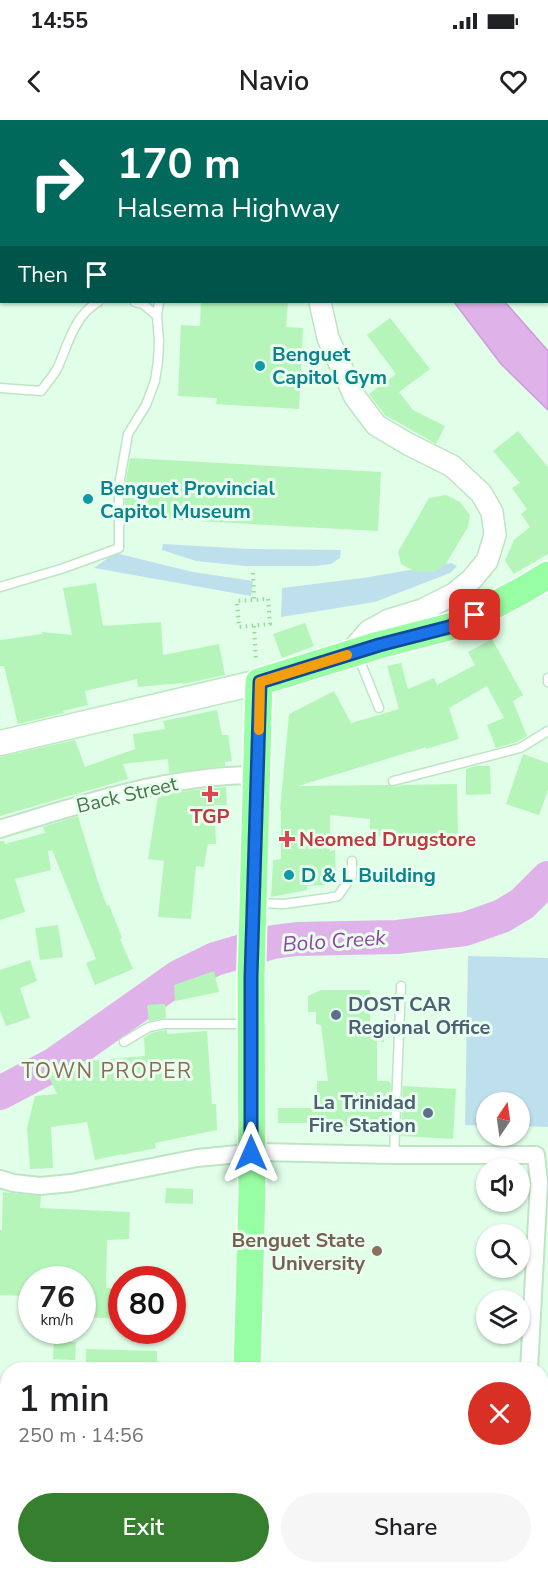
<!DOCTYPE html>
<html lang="en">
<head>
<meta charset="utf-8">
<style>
	:root { --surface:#fff; --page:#f6f6f6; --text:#202124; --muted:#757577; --accent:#367f2e }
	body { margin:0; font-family:"Nunito Sans",sans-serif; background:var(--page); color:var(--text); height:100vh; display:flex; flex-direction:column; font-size:22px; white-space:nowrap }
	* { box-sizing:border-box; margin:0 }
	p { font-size:20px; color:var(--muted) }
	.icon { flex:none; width:33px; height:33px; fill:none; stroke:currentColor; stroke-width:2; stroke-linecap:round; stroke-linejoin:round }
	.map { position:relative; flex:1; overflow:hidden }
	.side { position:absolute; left:0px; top:1242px; width:549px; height:212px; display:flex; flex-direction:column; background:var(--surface); border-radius:24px 24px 0 0; box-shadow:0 2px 4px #0004 }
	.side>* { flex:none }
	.guide { position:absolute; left:0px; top:0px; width:549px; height:183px; box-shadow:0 2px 4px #0004; background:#00695c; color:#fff; overflow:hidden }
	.needle { width:39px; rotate:13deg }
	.fabs { position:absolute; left:476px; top:972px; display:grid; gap:12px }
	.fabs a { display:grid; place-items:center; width:54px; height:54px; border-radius:50%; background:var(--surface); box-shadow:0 2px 4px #0004; font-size:30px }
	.speed { position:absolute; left:18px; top:1146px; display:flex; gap:12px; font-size:30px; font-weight:700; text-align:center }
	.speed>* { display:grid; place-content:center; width:78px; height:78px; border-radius:50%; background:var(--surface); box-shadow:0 2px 4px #0004; line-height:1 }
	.speed small { font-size:15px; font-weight:400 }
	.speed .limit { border:9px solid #d22; background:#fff; color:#111 }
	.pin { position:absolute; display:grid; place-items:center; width:51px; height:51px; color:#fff; margin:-26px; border-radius:12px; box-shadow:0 3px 9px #0006 }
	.me { position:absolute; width:66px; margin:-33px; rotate:0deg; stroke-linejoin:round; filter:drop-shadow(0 0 4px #0008) }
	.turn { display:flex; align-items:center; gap:21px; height:126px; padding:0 18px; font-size:27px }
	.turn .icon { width:78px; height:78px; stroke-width:2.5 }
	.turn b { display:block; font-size:42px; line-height:51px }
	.then { display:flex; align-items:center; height:57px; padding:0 18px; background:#0003; gap:12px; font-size:22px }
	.round { display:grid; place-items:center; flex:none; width:63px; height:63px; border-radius:32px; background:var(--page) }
	.overview { display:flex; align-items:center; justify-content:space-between; height:102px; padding:0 18px }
	h1 { font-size:36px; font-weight:600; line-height:45px }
	.primary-button { display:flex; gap:12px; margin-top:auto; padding:12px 18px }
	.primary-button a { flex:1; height:69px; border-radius:36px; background:var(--accent); color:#fff; font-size:24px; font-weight:600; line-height:69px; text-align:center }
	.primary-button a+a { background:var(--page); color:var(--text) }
	.status { display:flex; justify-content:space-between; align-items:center; height:42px; padding:0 30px; background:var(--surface); direction:ltr }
	.status svg { height:16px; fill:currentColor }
	header { display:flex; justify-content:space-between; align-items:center; height:78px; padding:0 18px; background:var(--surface); font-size:27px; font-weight:600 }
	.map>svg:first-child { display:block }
	.green { fill:#bee0ec }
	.water { fill:#dfb3e9; stroke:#cf99db; stroke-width:1.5 }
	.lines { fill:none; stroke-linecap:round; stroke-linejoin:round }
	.river { stroke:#dfb3e9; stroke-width:34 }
	.building { fill:#b6f5ba }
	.service-casing { stroke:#bee5c3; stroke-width:11 }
	.minor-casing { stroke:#bee5c3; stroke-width:20 }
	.tertiary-casing { stroke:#bee5c3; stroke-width:24 }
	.secondary-casing { stroke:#bbeac1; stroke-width:27 }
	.trunk-casing { stroke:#fff; stroke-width:30 }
	.path { stroke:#99da9c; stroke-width:4; stroke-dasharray:1.5 4.5; stroke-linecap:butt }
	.service { stroke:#fff; stroke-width:8 }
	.minor { stroke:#fff; stroke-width:16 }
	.tertiary { stroke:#fff; stroke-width:21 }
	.secondary { stroke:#fff; stroke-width:24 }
	.trunk { stroke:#98fea4; stroke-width:27 }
	.route-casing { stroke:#114b97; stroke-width:15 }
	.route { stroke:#1a73e8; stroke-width:10 }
	.slow { stroke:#f59e0b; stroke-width:10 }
	.culture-dot { fill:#0f9aa8; stroke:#e8ffee; stroke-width:2 }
	.health-dot { fill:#e0444e; stroke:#e8ffee; stroke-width:2 }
	.service-dot { fill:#5c6f8a; stroke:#e8ffee; stroke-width:2 }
	.education-dot { fill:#8d6e63; stroke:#e8ffee; stroke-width:2 }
	.labels { text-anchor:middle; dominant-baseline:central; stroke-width:6; stroke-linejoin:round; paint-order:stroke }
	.culture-label { font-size:20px; font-weight:bold; fill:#0d838f; stroke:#e8ffee; text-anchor:start }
	.street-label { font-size:20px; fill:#467647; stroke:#e8ffee }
	.health-label { font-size:20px; font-weight:bold; fill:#be3a42; stroke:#e8ffee }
	.service-label { font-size:20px; font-weight:bold; fill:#4e5e75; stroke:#e8ffee; text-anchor:start }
	.education-label { font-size:20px; font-weight:bold; fill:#785e54; stroke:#e8ffee; text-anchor:end }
	.water-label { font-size:21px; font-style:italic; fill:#9245a2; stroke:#e8ffee }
	.neighbourhood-label { font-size:21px; letter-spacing:1.5px; fill:#8d6a58; stroke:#e8ffee }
</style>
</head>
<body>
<div class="status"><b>14:55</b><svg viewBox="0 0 49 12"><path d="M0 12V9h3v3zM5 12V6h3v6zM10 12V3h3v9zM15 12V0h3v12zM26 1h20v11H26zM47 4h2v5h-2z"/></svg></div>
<header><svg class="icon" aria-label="back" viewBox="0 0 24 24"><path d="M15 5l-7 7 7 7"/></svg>Navio<svg class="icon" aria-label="heart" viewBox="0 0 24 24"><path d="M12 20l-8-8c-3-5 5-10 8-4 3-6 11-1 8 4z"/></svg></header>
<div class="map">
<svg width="548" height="1453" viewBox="0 0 548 1453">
	<rect width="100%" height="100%" fill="#e0fee8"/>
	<g class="green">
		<path d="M163,424L250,429L341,430L340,438L331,444L316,446H245L196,441L162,430Z"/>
		<path d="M115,433L193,452L253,461L251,476L94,448Z"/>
		<path d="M451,443L457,446L450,453L375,482L281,497L282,468L363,458Z"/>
		<path d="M468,836L548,838V1007L519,1006V982H486V1006L465,1005Z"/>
	</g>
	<path class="water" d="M454,182H505L548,231V290L501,244Z"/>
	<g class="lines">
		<path class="river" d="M0,973L55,944L180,856L215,839L273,822L297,819L397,817L465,809L502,796L522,784L548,758"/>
	</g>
	<g class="building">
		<path d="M201,182H288L286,207L303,208L299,289L216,284L217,278L178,276L181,205L200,206Z"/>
		<path d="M390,198L430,249L399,272L413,290L445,306L436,324L385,295L369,274L396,254L367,215Z"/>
		<path d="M518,311L548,347V434L514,454L505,441L514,420L530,407L521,394L527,389L512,368L520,363L493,331Z"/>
		<path d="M130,338L381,352L378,411L125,397V366Z"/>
		<path d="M446,375L460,382L470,395L468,407L445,445L435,452L414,451L401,444L398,432L429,378Z"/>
		<path d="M96,463L103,506L161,502L163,535L219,524L225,555L183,564V563L138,567L137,559L85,571L88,585L63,591L64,593L18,604L4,546H0V520L42,514V512L72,515L63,468Z"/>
		<path d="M305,503L314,526L282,538L273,514Z"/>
		<path d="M492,519L523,575L513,581L527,616L517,622L496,628L487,605L504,598L487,566L449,588L459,619L426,629V627L298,666L388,665L394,667L403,665L457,664L458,715L370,716V699L330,695V731L335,730L336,764L307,766V770L271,777L273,740L281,739V691L280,690L289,594L334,571L351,603L399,589L387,546L401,543L408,569L434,558L437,565L475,545L468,532Z"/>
		<path d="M217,590L222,615H228L232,641L225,642V646L169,653L168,639L123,644L128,659L0,696V637L75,620L85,647L135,629L133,614L165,609L163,601Z"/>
		<path d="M523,634L548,643V670L539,695L506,684Z"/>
		<path d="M475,646H490L491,674L466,675V649Z"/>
		<path d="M226,667L227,685H214L216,724H208L204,747L196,746L191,799L158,797L164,741L148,739L158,676L193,670Z"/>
		<path d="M78,696L98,762L107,786L109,785L122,818L120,819L133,849L95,865L86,843L96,839L52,730L48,731L51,750L15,759L25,792L0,800V721H4L5,724L45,713L43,707Z"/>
		<path d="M58,805L63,837L40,840L35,808Z"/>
		<path d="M30,840L37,861L20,868L30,898L6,906L0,890V850Z"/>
		<path d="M214,851L219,872L175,881L174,865Z"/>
		<path d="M321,870H370V902L384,907V922L377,921V961H389L391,965L389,1006H316V1003H278V988H317V961H328L321,905L316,904V892H308V876Z"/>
		<path d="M165,884L166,898L149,901L147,885Z"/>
		<path d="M165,910H167V914L207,911L212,984H216L217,1010L155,1023L156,1028L122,1035V1034L95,1040L87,1002L51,1007L53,1048L30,1049L27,1008L35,976L57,974L48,955L76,942L145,936L144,918L151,913Z"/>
		<path d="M403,966L456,969L453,1019L401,1016Z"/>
		<path d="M166,1068L193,1069V1084L165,1083Z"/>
		<path d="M3,1072L41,1076L40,1088L130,1092L129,1119L107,1120L106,1168L122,1169V1199L82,1197V1160H32V1176L0,1175V1110H2Z"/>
		<path d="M54,1221L76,1222L75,1240L53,1239Z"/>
		<path d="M86,1229L157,1231V1250H86Z"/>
	</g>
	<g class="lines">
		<g class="service-casing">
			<g id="service">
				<path d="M157,196L159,182"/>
				<path d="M0,268L41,271C47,263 54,255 58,247C68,224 75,195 98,182"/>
				<path d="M0,467L61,449L119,428V365L128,314L146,285L155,261L158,241L159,221L157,196L143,184L135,182"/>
				<path d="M358,536L379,588"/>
				<path d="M548,558V562"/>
				<path d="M393,661L520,628L548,611"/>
				<path d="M257,783L284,784L328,778L338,776L352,756V741"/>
				<path d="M124,922L149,907L164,904H249"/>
				<path d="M394,1035L401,866"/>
				<path d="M0,1395H8"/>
			</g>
		</g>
		<g class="minor-casing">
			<g id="minor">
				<path d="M0,709C83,683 169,655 257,655"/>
				<path d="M0,1059L13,1063L40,1066L71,1063L197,1038L260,1032L394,1035H536L539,1062L529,1250"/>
				<path d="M519,1453V1446"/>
			</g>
		</g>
		<g class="tertiary-casing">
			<g id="tertiary">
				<path d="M104,0L107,2"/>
				<path d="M320,182L328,218L355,277L376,305L408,324L452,346L481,373L492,392L495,415L487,441L472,459L454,474L422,490L389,500L369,511L348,535"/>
			</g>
		</g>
		<g class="secondary-casing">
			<path id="secondary" d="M0,623L259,562"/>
		</g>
		<g class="trunk-casing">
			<g id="trunk">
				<path d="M247,1250L252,1072L251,857L259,562L379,525L457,505L523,470L548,455"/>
				<path d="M240,1453V1446"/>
			</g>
		</g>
		<g class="path">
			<path d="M253,453L254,480"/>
			<path d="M268,479L270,504L239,507L237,481Z"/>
			<path d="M254,506L256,541"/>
		</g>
		<use href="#service" class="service"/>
		<use href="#minor" class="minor"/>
		<use href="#tertiary" class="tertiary"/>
		<use href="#secondary" class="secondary"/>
		<use href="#trunk" class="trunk"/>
	</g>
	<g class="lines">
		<g class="route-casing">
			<path id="route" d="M251,1033V857L260,562L379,525L449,507L475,495"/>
		</g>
		<use href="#route" class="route"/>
		<path class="slow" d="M259,610L260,562L347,535"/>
	</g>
	<g class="culture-dot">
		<circle cx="260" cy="246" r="6"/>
		<circle cx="88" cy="379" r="6"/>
		<circle cx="289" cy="755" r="6"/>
	</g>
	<g class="health-dot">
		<path d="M207 665h6v6h6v6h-6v6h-6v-6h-6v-6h6z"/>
		<path d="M284 710h6v6h6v6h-6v6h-6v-6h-6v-6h6z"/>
	</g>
	<g class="service-dot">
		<circle cx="336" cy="895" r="6"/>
		<circle cx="428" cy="993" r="6"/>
	</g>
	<circle class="education-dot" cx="377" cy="1131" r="6"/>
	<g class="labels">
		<g class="culture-label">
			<text x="272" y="234">Benguet<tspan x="272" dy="23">Capitol Gym</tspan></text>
			<text x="100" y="368">Benguet Provincial<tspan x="100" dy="23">Capitol Museum</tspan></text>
			<text x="301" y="755">D &amp; L Building</text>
		</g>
		<g class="street-label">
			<text transform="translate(127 675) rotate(-13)">Back Street</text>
		</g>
		<g class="health-label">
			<text x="210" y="696">TGP</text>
			<text x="299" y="719" text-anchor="start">Neomed Drugstore</text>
		</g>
		<g class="service-label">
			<text x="348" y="884">DOST CAR<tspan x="348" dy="23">Regional Office</tspan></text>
			<text x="416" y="982" text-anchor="end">La Trinidad<tspan x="416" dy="23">Fire Station</tspan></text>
		</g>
		<g class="education-label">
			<text x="365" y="1120">Benguet State<tspan x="365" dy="23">University</tspan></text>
		</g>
		<g class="water-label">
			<text transform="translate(334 821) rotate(-4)">Bolo Creek</text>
		</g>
		<g class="neighbourhood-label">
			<text x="107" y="951">TOWN PROPER</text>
		</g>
	</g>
</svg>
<div class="fabs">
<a><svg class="needle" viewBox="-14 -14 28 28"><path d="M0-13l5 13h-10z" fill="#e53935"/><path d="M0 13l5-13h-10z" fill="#757577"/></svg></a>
<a><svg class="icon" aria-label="sound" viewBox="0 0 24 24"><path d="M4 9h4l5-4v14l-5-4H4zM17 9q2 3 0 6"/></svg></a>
<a><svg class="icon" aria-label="search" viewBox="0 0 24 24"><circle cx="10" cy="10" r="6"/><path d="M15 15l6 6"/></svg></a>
<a><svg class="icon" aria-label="layers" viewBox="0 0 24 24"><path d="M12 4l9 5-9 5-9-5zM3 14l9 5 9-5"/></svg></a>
</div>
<div class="speed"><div>76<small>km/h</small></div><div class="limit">80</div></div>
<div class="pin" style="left:475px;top:495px;background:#d93025"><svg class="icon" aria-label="arrive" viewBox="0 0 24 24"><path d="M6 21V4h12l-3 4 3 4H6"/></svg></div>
<svg class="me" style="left:251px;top:1033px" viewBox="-20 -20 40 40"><path d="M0-17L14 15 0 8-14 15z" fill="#1a73e8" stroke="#fff" stroke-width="4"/></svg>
<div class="guide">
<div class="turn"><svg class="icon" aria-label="right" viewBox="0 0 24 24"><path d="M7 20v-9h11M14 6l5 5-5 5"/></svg><div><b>170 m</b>Halsema Highway</div></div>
<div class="then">Then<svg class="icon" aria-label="arrive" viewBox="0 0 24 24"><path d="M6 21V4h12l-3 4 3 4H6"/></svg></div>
</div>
<section class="side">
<div class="overview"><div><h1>1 min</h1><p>250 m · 14:56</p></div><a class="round" style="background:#d93025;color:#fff"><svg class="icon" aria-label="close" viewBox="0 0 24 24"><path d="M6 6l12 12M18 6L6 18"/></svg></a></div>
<div class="primary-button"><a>Exit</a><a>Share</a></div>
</section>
</div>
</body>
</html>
